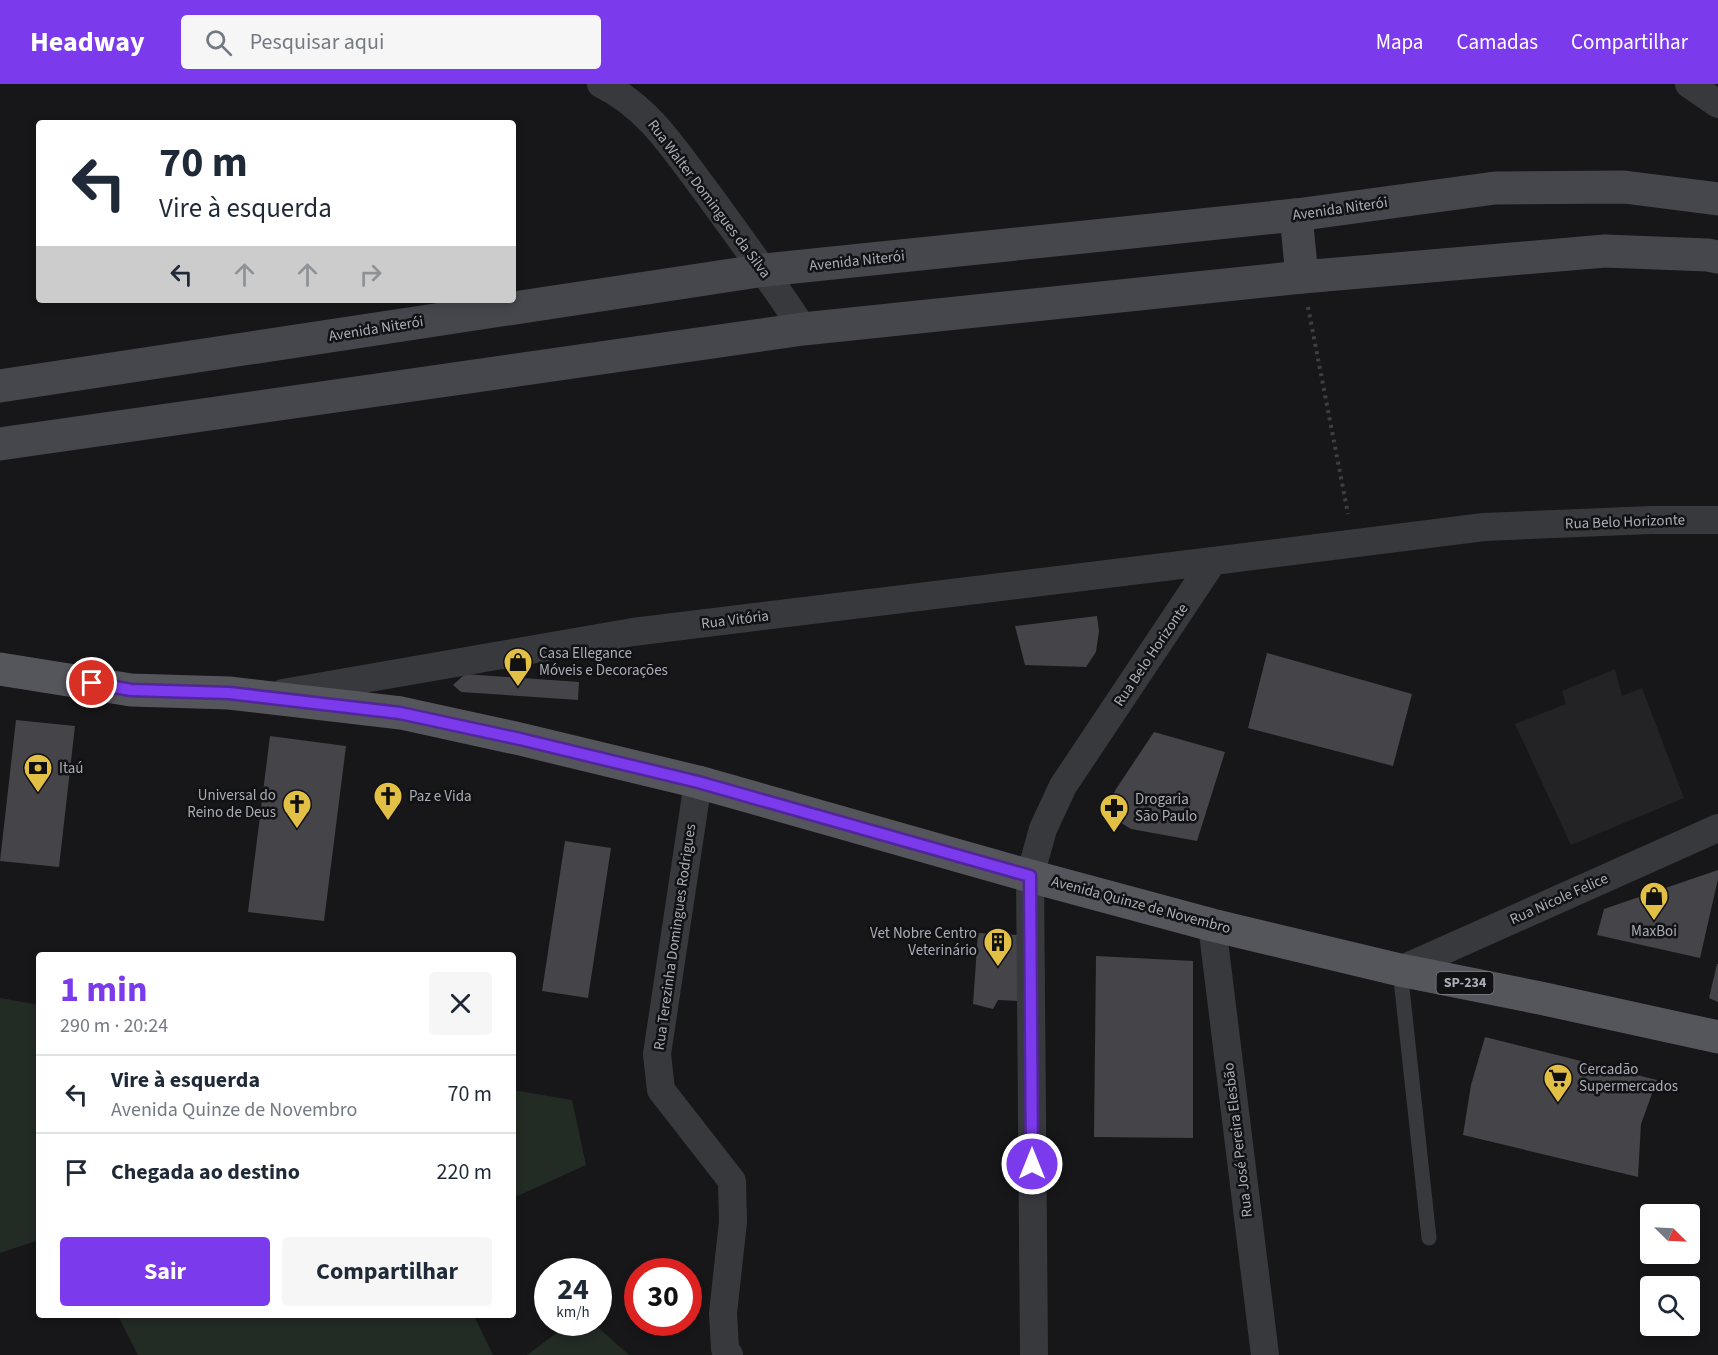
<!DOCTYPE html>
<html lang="pt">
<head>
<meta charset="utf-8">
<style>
	:root { --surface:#fff; --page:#f6f6f7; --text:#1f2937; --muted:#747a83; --line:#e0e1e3; --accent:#7c3aed }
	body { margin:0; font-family:"Source Sans 3",sans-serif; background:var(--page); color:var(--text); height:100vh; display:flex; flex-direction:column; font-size:22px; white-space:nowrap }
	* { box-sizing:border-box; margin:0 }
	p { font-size:20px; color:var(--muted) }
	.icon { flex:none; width:33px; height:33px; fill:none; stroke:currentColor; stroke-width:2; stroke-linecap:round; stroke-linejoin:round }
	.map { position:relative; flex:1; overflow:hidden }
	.side { position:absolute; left:36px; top:868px; width:480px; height:366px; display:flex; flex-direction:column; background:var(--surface); border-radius:6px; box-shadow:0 3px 9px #0003 }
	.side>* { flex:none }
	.guide { position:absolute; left:36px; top:36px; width:480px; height:183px; border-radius:6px; box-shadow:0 3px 9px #0003; background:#fff; color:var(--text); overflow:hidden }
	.needle { width:39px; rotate:114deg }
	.fabs { position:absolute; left:1640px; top:1120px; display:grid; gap:12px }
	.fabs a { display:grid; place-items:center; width:60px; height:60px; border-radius:6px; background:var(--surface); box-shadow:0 3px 9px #0003; font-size:30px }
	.speed { position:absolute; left:534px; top:1174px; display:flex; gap:12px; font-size:30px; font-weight:700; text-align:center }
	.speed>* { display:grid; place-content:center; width:78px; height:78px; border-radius:50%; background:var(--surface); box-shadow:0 3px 9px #0003; line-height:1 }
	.speed small { font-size:15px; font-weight:400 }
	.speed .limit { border:9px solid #d22; background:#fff; color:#111 }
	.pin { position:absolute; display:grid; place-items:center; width:51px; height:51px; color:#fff; margin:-26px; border:3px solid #fff; border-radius:50%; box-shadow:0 2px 6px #0007 }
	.me { position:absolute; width:66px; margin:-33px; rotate:0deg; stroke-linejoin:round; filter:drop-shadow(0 0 4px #0008) }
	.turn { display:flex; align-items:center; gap:21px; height:126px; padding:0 24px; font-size:27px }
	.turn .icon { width:78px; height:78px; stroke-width:2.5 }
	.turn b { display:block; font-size:42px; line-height:51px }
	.lanes { display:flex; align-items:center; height:57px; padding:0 24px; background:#0003; justify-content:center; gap:30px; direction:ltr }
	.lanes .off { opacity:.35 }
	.round { display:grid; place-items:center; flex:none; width:63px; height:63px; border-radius:6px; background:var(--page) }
	.summary { display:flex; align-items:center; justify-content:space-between; height:102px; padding:0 24px }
	h1 { font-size:36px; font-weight:700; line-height:45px; color:var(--accent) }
	.primary-button { display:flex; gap:12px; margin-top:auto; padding:12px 24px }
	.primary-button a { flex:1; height:69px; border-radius:6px; background:var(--accent); color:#fff; font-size:24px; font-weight:700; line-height:69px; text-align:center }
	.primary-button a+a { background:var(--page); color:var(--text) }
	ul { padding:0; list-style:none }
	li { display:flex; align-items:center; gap:18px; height:78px; padding:0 24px; border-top:2px solid var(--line) }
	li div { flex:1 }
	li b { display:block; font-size:22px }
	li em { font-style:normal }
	header { display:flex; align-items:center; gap:36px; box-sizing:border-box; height:84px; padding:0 30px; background:var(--accent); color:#fff }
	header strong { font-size:28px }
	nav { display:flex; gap:33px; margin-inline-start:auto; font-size:21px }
	.search { width:420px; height:54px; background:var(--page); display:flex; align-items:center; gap:15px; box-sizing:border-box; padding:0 21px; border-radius:6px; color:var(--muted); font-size:22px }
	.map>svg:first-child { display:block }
	.built { fill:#232326 }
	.green { fill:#232b25 }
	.building { fill:#444449 }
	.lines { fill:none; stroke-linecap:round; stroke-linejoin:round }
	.path { stroke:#3e3f44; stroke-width:4; stroke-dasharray:3 4.5; stroke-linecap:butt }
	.service { stroke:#38393d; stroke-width:15 }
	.minor { stroke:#38393d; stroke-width:28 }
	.secondary { stroke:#46474d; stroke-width:33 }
	.primary { stroke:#55555c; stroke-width:33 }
	.route-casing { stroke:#51269a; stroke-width:15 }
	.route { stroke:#7c3aed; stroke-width:10 }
	.labels { text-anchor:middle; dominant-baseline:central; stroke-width:5; stroke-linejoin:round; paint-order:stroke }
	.shield { fill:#121214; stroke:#7c7e86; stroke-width:1.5 }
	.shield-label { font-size:14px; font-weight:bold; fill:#aaadb7 }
	.street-label { font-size:15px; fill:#aaadb7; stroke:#121214 }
	.poi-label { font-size:15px; fill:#aaadb7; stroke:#121214; text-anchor:start }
</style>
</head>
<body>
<header>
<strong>Headway</strong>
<div class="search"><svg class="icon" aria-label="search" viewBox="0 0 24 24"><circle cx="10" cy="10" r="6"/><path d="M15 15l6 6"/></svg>Pesquisar aqui</div>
<nav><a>Mapa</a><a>Camadas</a><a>Compartilhar</a></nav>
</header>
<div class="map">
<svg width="1718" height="1271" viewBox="0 0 1718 1271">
	<rect width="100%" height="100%" fill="#171719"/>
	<path class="built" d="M1615,585L1622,612L1642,604L1684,714L1571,761L1515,640L1566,620L1562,607Z"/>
	<g class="green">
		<path d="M0,914L39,921V1156L0,1169Z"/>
		<path d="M513,1006L572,1016L586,1081L513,1114Z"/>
		<path d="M118,1232H474L493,1271H138Z"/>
		<path d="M570,1239H593L629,1271H527Z"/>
	</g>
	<g class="building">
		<path d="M1097,532L1099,547L1096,568L1086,583L1025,581L1015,542Z"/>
		<path d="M1267,569L1412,610L1393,682L1248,644Z"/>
		<path d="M465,590L579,598L578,616L461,608L453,601Z"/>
		<path d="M16,636L75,642L59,783L0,777Z"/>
		<path d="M1154,648L1225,668L1197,757L1131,745L1105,729L1116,705Z"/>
		<path d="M270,652L346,662L324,837L248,828Z"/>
		<path d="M565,757L611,764L588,914L542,907Z"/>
		<path d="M1718,786V795L1700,874L1597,851L1604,825Z"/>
		<path d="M978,849L1020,851V917L998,916L993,925L973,920Z"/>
		<path d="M1096,872L1193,877V1054L1094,1053Z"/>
		<path d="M1717,880H1718V918L1709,914Z"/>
		<path d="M1485,953L1657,996L1641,1040L1638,1093L1463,1051L1471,1001Z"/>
	</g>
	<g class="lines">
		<path class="path" d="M1308,223L1348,430"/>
		<path class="service" d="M1400,886L1429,1154"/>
		<g class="minor">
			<path d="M601,0C650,24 676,68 708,110C741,155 773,199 803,245"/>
			<path d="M1689,0L1718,20"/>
			<path d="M283,609L633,548L1213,477"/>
			<path d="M698,698L657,970L661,1006L732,1097L733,1138L723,1229L725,1265L729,1271"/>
			<path d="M1212,841L1265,1271"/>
			<path d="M1400,886L1718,744"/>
			<path d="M1034,1271L1030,792L1043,745L1063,702L1213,477L1484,443L1651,436H1718"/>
		</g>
		<g class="secondary">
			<path d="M1296,131L1302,193"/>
			<path d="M0,302L765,186L1296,131L1495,104L1624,103L1718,115"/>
			<path d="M0,360L803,245L1302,193L1605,167L1708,171L1718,173"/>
		</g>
		<path class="primary" d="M0,585L131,606L229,609L401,629L520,655L698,698L1030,792L1212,841L1400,886L1540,914L1718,953"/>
	</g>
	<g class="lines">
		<g class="route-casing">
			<path id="route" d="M92,599L131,606L229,609L400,629L520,655L698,698L1030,792L1032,1080"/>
		</g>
		<use href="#route" class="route"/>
	</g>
	<defs>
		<g id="shop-pin" transform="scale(1.5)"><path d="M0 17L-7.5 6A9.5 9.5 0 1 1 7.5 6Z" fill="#e2bf45" stroke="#121214"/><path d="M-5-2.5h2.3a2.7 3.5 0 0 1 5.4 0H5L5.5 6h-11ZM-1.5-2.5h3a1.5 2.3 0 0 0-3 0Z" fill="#111"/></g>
		<g id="bank-pin" transform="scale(1.5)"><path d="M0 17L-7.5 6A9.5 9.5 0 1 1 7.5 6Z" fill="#e2bf45" stroke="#121214"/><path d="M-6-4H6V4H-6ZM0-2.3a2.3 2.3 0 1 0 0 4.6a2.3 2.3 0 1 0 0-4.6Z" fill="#111"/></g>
		<g id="church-pin" transform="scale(1.5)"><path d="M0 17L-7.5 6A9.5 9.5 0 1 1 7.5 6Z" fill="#e2bf45" stroke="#121214"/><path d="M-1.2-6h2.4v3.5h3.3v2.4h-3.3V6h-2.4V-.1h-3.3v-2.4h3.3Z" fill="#111"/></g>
		<g id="pharmacy-pin" transform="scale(1.5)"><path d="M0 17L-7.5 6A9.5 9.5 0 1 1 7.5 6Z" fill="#e2bf45" stroke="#121214"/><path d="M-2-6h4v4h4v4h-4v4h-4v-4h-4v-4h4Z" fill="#111"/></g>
		<g id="building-pin" transform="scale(1.5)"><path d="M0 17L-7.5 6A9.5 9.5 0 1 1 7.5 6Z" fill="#e2bf45" stroke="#121214"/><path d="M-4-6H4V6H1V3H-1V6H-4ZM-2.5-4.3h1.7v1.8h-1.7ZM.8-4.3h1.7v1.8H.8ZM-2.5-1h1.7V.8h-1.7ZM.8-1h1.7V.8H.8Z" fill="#111"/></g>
		<g id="supermarket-pin" transform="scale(1.5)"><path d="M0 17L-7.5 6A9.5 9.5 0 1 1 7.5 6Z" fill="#e2bf45" stroke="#121214"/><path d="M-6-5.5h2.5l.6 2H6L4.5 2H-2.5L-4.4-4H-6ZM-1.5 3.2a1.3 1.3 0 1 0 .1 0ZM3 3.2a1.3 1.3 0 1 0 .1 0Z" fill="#111"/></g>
	</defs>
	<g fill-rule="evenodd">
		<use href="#shop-pin" x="518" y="578"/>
		<use href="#bank-pin" x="38" y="684"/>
		<use href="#church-pin" x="388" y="712"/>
		<use href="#church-pin" x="297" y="720"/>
		<use href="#pharmacy-pin" x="1114" y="724"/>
		<use href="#shop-pin" x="1654" y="812"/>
		<use href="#building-pin" x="998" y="858"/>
		<use href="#supermarket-pin" x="1558" y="994"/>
	</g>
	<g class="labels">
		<rect class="shield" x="1436.5" y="888" width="57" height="22" rx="4.5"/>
		<g class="shield-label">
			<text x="1465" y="899">SP-234</text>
		</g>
		<g class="street-label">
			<text transform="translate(709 115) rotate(53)">Rua Walter Domingues da Silva</text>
			<text transform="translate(1340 125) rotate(-8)">Avenida Niterói</text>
			<text transform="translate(857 177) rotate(-6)">Avenida Niterói</text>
			<text transform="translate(376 245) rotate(-9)">Avenida Niterói</text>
			<text transform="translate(1625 438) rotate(-2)">Rua Belo Horizonte</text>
			<text transform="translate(735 536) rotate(-7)">Rua Vitória</text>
			<text transform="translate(1151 571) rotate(-56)">Rua Belo Horizonte</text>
			<text transform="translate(1559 815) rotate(-24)">Rua Nicole Felice</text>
			<text transform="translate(1141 821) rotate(15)">Avenida Quinze de Novembro</text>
			<text transform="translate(675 853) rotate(-82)">Rua Terezinha Domingues Rodrigues</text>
			<text transform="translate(1238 1056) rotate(-97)">Rua José Pereira Elesbão</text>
		</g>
		<g class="poi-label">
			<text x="539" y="569">Casa Ellegance<tspan x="539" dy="17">Móveis e Decorações</tspan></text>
			<text x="59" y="684">Itaú</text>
			<text x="276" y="711" text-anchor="end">Universal do<tspan x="276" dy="17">Reino de Deus</tspan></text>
			<text x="409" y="712">Paz e Vida</text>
			<text x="1135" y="715">Drogaria<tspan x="1135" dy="17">São Paulo</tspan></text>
			<text x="1654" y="847" text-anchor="middle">MaxBoi</text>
			<text x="977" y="849" text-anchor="end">Vet Nobre Centro<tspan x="977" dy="17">Veterinário</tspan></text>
			<text x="1579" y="985">Cercadão<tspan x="1579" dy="17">Supermercados</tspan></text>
		</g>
	</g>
</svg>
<div class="fabs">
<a><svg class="needle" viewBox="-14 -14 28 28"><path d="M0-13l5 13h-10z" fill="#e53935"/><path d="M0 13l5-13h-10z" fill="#747a83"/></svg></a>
<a><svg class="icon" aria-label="search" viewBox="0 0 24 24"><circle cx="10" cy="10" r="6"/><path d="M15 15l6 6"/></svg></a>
</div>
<div class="speed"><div>24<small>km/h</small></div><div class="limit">30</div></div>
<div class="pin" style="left:92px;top:599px;background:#d93025"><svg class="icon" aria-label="arrive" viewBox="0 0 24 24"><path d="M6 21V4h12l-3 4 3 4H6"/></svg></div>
<svg class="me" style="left:1032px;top:1080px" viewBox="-20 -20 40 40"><circle r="17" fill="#7c3aed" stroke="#fff" stroke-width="3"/><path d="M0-11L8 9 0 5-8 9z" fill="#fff"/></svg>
<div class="guide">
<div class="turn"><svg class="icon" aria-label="left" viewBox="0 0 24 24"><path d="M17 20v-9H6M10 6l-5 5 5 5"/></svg><div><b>70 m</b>Vire à esquerda</div></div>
<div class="lanes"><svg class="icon" aria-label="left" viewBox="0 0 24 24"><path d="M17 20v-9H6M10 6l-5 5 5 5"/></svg><svg class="icon off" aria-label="ahead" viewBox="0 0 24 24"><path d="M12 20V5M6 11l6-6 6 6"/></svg><svg class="icon off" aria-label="ahead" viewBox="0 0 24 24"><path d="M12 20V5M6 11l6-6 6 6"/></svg><svg class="icon off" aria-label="right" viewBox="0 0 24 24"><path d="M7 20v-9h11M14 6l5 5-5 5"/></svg></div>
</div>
<section class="side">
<div class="summary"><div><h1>1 min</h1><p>290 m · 20:24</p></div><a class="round"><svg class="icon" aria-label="close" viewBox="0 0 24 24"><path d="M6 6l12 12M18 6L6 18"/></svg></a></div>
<ul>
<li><svg class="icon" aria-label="left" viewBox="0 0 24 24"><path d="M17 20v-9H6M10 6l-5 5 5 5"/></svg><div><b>Vire à esquerda</b><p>Avenida Quinze de Novembro</p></div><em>70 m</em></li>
<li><svg class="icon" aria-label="arrive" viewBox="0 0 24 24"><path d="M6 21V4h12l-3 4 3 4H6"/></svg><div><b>Chegada ao destino</b></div><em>220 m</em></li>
</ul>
<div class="primary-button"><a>Sair</a><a>Compartilhar</a></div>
</section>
</div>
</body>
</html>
